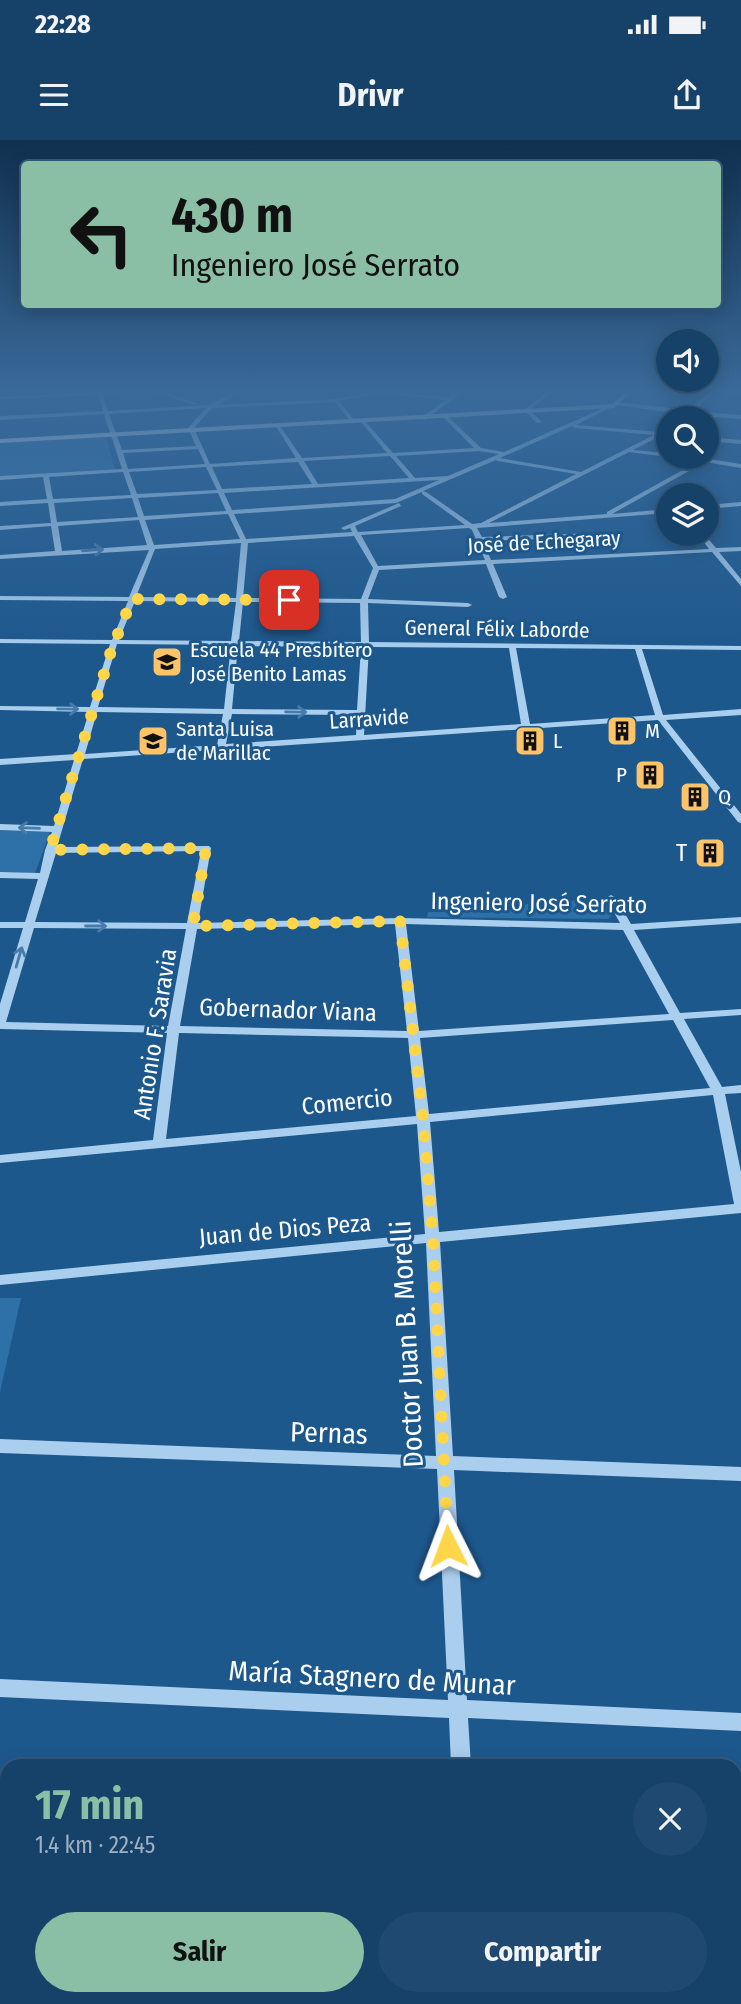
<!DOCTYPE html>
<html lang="es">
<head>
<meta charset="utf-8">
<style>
	:root { --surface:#16426a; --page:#1f4970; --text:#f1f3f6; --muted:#9eb0c1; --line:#355b7e; --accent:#8abfa5 }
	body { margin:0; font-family:"Fira Sans Condensed",sans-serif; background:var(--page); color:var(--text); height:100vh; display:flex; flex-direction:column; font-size:26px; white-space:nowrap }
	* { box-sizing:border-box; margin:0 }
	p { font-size:23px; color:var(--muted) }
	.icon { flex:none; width:38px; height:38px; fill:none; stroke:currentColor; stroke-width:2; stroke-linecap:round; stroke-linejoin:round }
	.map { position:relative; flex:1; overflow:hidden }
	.side { position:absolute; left:0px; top:1619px; width:742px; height:247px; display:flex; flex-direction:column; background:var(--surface); border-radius:21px 21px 0 0; box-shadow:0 4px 18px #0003,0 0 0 2px var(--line) }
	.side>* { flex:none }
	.guide { position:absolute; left:21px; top:21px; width:700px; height:147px; border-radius:7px; box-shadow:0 4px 18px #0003,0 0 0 2px var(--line); background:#8abfa5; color:#111; overflow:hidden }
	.controls { position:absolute; left:656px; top:189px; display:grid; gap:14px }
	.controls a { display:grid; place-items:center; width:63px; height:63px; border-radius:50%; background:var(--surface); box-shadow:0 4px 18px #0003,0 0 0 2px var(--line); font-size:35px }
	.pin { position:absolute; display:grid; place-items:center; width:60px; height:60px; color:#fff; margin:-30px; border-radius:14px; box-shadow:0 4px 10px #0006 }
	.me { position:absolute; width:77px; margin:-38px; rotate:357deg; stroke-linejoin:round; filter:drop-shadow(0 0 5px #0008) }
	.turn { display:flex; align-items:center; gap:24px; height:147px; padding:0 35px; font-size:32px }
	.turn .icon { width:91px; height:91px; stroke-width:2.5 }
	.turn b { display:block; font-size:49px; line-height:60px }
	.round { display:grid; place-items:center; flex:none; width:74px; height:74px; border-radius:37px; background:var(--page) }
	.overview { display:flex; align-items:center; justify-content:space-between; height:119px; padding:0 35px }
	h1 { font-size:42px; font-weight:700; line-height:52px; color:var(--accent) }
	.cta { display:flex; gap:14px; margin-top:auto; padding:14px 35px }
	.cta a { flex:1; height:80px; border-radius:42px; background:var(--accent); color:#111; font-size:28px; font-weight:700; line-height:80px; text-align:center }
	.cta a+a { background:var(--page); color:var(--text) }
	.status { display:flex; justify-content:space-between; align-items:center; height:49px; padding:0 35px; background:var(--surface); direction:ltr }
	.status svg { height:19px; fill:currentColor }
	header { display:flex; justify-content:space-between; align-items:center; height:91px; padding:0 35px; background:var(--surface); font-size:32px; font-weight:700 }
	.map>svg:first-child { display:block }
	.green { fill:#2d71a8 }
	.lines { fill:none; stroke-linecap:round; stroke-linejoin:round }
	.minor { fill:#aaceed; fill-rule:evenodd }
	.major { fill:#f0f7ff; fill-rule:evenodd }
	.oneway { stroke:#477baa }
	.route { stroke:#ffd54a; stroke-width:12; stroke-dasharray:0 21.6 }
	.labels { text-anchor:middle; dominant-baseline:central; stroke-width:6; stroke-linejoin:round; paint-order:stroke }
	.far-street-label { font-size:21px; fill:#fff; stroke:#1d588d }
	.far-poi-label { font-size:21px; fill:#fff; stroke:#1d588d; text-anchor:start }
	.poi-label { font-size:24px; fill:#fff; stroke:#1d588d; text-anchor:end }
	.street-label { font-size:24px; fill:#fff; stroke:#1d588d }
	.near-street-label { font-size:28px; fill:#fff; stroke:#1d588d }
</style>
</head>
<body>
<div class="status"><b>22:28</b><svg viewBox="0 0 49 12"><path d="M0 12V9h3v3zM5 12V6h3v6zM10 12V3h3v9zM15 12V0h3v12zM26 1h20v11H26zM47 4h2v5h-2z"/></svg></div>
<header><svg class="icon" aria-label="menu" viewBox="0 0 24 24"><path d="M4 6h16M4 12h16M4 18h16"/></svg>Drivr<svg class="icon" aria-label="share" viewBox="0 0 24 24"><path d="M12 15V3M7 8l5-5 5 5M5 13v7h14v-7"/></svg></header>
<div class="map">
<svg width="741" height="1864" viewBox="0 0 741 1864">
	<rect width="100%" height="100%" fill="#1d588d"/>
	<g class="green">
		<path d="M106,297L115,330L0,337V302Z"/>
		<path d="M0,690L50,692L35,733L0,732Z"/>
		<path d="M604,758L613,774L608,779L427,777L428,772Z"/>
		<path d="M0,1158H21L0,1252Z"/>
	</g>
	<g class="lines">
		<g class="minor">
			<path d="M98,252H122L103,254L108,271L209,265L235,252H240L218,265L336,259L373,252L450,257L458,252H463L424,280L422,277L446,260L379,253L339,261L355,281L352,283L335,262L212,268L194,288L210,324L296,318L275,285L278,283L302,318L387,313L361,282L363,279L393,313L474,308L443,277L445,274L481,308L504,312L617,262L688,270L709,252H714L694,271L741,275V279L688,275L616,265L576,285L659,292L668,289V292L633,310L668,313V317L629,312L489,383L607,374V372L699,321L679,317H707L709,319L741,324V328L705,322L612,374L668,369V373L477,388L482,397L599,393L602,395L599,397L483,401L491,420L709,409L698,394H704L716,408L741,407V411L719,412L741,439V446L712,412L493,424L507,457L503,459L499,457L486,424L379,430L368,459L468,463L472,465L468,467L368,463L369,502L741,506V510L642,509L663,575L741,569V575L666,580L741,674V683L738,682L658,580L83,619L57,707L209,706L211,708L198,783L400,778L620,783L606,758L611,755L616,758L631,784L741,777V783L634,790L680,873L741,869V875L684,879L722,947L741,945V953L725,954L741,1032V1073L440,1102L453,1316L741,1327V1341L454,1330L467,1560L741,1573V1591L468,1578L471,1626H451L449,1578L0,1557V1539L448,1560L437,1329L0,1313V1299L436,1316L426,1103L0,1145V1135L425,1094L417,984L0,1023V1015L153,1000L167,893L0,889V864L23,788H0V782H25L38,739L0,738V732L40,733L45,710L52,692L0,690V684L54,686L74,620L0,625V619L76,614L89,572L0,570V566L90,567L110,504L0,503V499L112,500L128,461L0,460V456L129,457L149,410L0,419V415L55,411L51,386L0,390V386L51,383L48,363L0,366V362L47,359L43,337L0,340V336L122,329L104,274L0,280V276L103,271L98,255L0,259V257ZM206,268L188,288L196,306L122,310L109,274ZM572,286L575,288L654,295L581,332L500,318ZM198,309L205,324L128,329L123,313ZM479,311L499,314L448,336L415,338L396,316ZM390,316L409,338L318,344L304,321ZM496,320L498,321L576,334L481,383L472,384L426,352L423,351ZM298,322L312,344L222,349L212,327ZM206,327L217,350L137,354L129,332ZM123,332L131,355L53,359L49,337ZM439,340L395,359L232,370L224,353ZM422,352V354L465,385L358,392L355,386L401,366L399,363L341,388L344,390L350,388L352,392L246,399L234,374L396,363ZM218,353L226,371L144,376L138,358ZM132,358L138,377L57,382L54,363ZM228,374L240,399L154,405L145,380ZM139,380L147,405L62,411L58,386ZM469,388L472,390L485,420L378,426L361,395ZM354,396L373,428L361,459L243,458L248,403ZM241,403L236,458L136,457L155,409ZM135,461L236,462L231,501L119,500ZM243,462L360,463L361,502L239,501ZM117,504L231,505L224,569L98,567ZM238,506L361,507L357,570L232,569ZM369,507L509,508L521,584L364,595ZM516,508L635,509L655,575L530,584ZM97,572L223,574L217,605L85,614ZM232,574L357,575L356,595L226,604ZM201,711L187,783L35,782L56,713ZM395,784L407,891L180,886L197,789ZM406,784L623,790L669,874L419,891ZM34,788L186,789L168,886L6,882ZM673,880L710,948L429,974L420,898ZM179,893L408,898L416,976L166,999ZM713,955L734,1064L439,1092L430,982Z"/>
			<path d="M156,252H162L199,264L194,265Z"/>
			<path d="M547,252H552L530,270L542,282L537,283L524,270Z"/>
			<path d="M717,252L741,253V255L719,253Z"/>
			<path d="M707,297L741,300V304L707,301Z"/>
			<path d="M741,362V366L707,369V365Z"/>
			<rect x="463" y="1858" width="22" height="6"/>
		</g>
		<path class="major" d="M626,252H633L614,268L0,303V299L612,264Z"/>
	</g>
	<defs><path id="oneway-shaft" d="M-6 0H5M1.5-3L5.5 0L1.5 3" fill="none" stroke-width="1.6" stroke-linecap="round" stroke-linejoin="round" transform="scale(1.75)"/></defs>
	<g class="oneway">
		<use href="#oneway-shaft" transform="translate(93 410) rotate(-4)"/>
		<use href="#oneway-shaft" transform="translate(68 569) rotate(1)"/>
		<use href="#oneway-shaft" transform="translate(296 572) rotate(1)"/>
		<use href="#oneway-shaft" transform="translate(29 688) rotate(-178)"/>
		<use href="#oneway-shaft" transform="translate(96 786)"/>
		<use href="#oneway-shaft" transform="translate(19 817) rotate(-74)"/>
	</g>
	<linearGradient id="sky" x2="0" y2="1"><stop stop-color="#10304e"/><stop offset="0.49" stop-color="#3a6a9a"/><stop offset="1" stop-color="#3a6a9a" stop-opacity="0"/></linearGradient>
	<rect width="741" height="513" fill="url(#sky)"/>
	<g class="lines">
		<path class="route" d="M289,460L132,459L111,511L50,710L206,708L193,786L400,781L423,978L433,1100L448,1406"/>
	</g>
	<defs>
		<g id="school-square" transform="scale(1.575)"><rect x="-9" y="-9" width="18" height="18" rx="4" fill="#fcc368" stroke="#1d588d"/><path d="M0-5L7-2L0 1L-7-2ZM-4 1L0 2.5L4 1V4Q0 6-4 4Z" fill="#111"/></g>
		<g id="building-square" transform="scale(1.575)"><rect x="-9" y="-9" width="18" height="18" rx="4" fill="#fcc368" stroke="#1d588d"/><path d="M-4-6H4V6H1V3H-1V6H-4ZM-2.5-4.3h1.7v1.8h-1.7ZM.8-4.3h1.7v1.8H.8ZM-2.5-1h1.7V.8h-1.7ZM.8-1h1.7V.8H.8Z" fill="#111"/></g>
	</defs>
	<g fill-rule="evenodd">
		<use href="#school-square" x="167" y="522"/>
		<use href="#building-square" x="622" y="591"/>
		<use href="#school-square" x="153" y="601"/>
		<use href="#building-square" x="530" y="601"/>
		<use href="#building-square" x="650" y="635"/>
		<use href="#building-square" x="695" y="657"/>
		<use href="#building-square" x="710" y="713"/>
	</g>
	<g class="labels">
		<g class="far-street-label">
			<text transform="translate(544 402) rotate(-3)">José de Echegaray</text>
			<text transform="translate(497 489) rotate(1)">General Félix Laborde</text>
			<text transform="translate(369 579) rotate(-4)">Larravide</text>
		</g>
		<g class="far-poi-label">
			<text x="190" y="510">Escuela 44 Presbítero<tspan x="190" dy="24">José Benito Lamas</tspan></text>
			<text x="176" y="589">Santa Luisa<tspan x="176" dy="24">de Marillac</tspan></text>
			<text x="645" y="591">M</text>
			<text x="553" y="601">L</text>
			<text x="627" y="635" text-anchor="end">P</text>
			<text x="718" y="657">Q</text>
		</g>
		<g class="poi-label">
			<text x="687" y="713">T</text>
		</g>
		<g class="street-label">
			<text transform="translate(539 763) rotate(1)">Ingeniero José Serrato</text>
			<text transform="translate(288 870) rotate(2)">Gobernador Viana</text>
			<text transform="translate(155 894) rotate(-81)">Antonio F. Saravia</text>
			<text transform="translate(347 962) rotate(-6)">Comercio</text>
			<text transform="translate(285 1090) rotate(-5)">Juan de Dios Peza</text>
		</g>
		<g class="near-street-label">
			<text transform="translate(407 1204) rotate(-93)">Doctor Juan B. Morelli</text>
			<text transform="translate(329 1293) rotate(2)">Pernas</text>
			<text transform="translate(372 1538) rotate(3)">María Stagnero de Munar</text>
		</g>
	</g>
</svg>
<div class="controls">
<a><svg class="icon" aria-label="sound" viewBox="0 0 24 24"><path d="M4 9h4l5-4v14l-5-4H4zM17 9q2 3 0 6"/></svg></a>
<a><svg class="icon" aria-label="search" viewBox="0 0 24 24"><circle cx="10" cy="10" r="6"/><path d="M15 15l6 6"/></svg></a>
<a><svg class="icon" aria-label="layers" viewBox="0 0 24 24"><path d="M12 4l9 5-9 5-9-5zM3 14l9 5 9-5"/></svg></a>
</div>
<div class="pin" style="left:289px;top:460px;background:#d93025"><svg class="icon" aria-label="arrive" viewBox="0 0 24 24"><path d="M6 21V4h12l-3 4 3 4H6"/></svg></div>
<svg class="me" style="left:448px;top:1406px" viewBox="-20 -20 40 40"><path d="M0-17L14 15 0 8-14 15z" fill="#ffd54a" stroke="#fff" stroke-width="4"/></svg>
<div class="guide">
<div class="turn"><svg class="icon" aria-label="left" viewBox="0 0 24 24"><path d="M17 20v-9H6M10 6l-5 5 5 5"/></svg><div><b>430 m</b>Ingeniero José Serrato</div></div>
</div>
<section class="side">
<div class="overview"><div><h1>17 min</h1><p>1.4 km · 22:45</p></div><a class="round"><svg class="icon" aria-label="close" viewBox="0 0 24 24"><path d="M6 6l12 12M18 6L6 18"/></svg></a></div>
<div class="cta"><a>Salir</a><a>Compartir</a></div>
</section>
</div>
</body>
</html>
